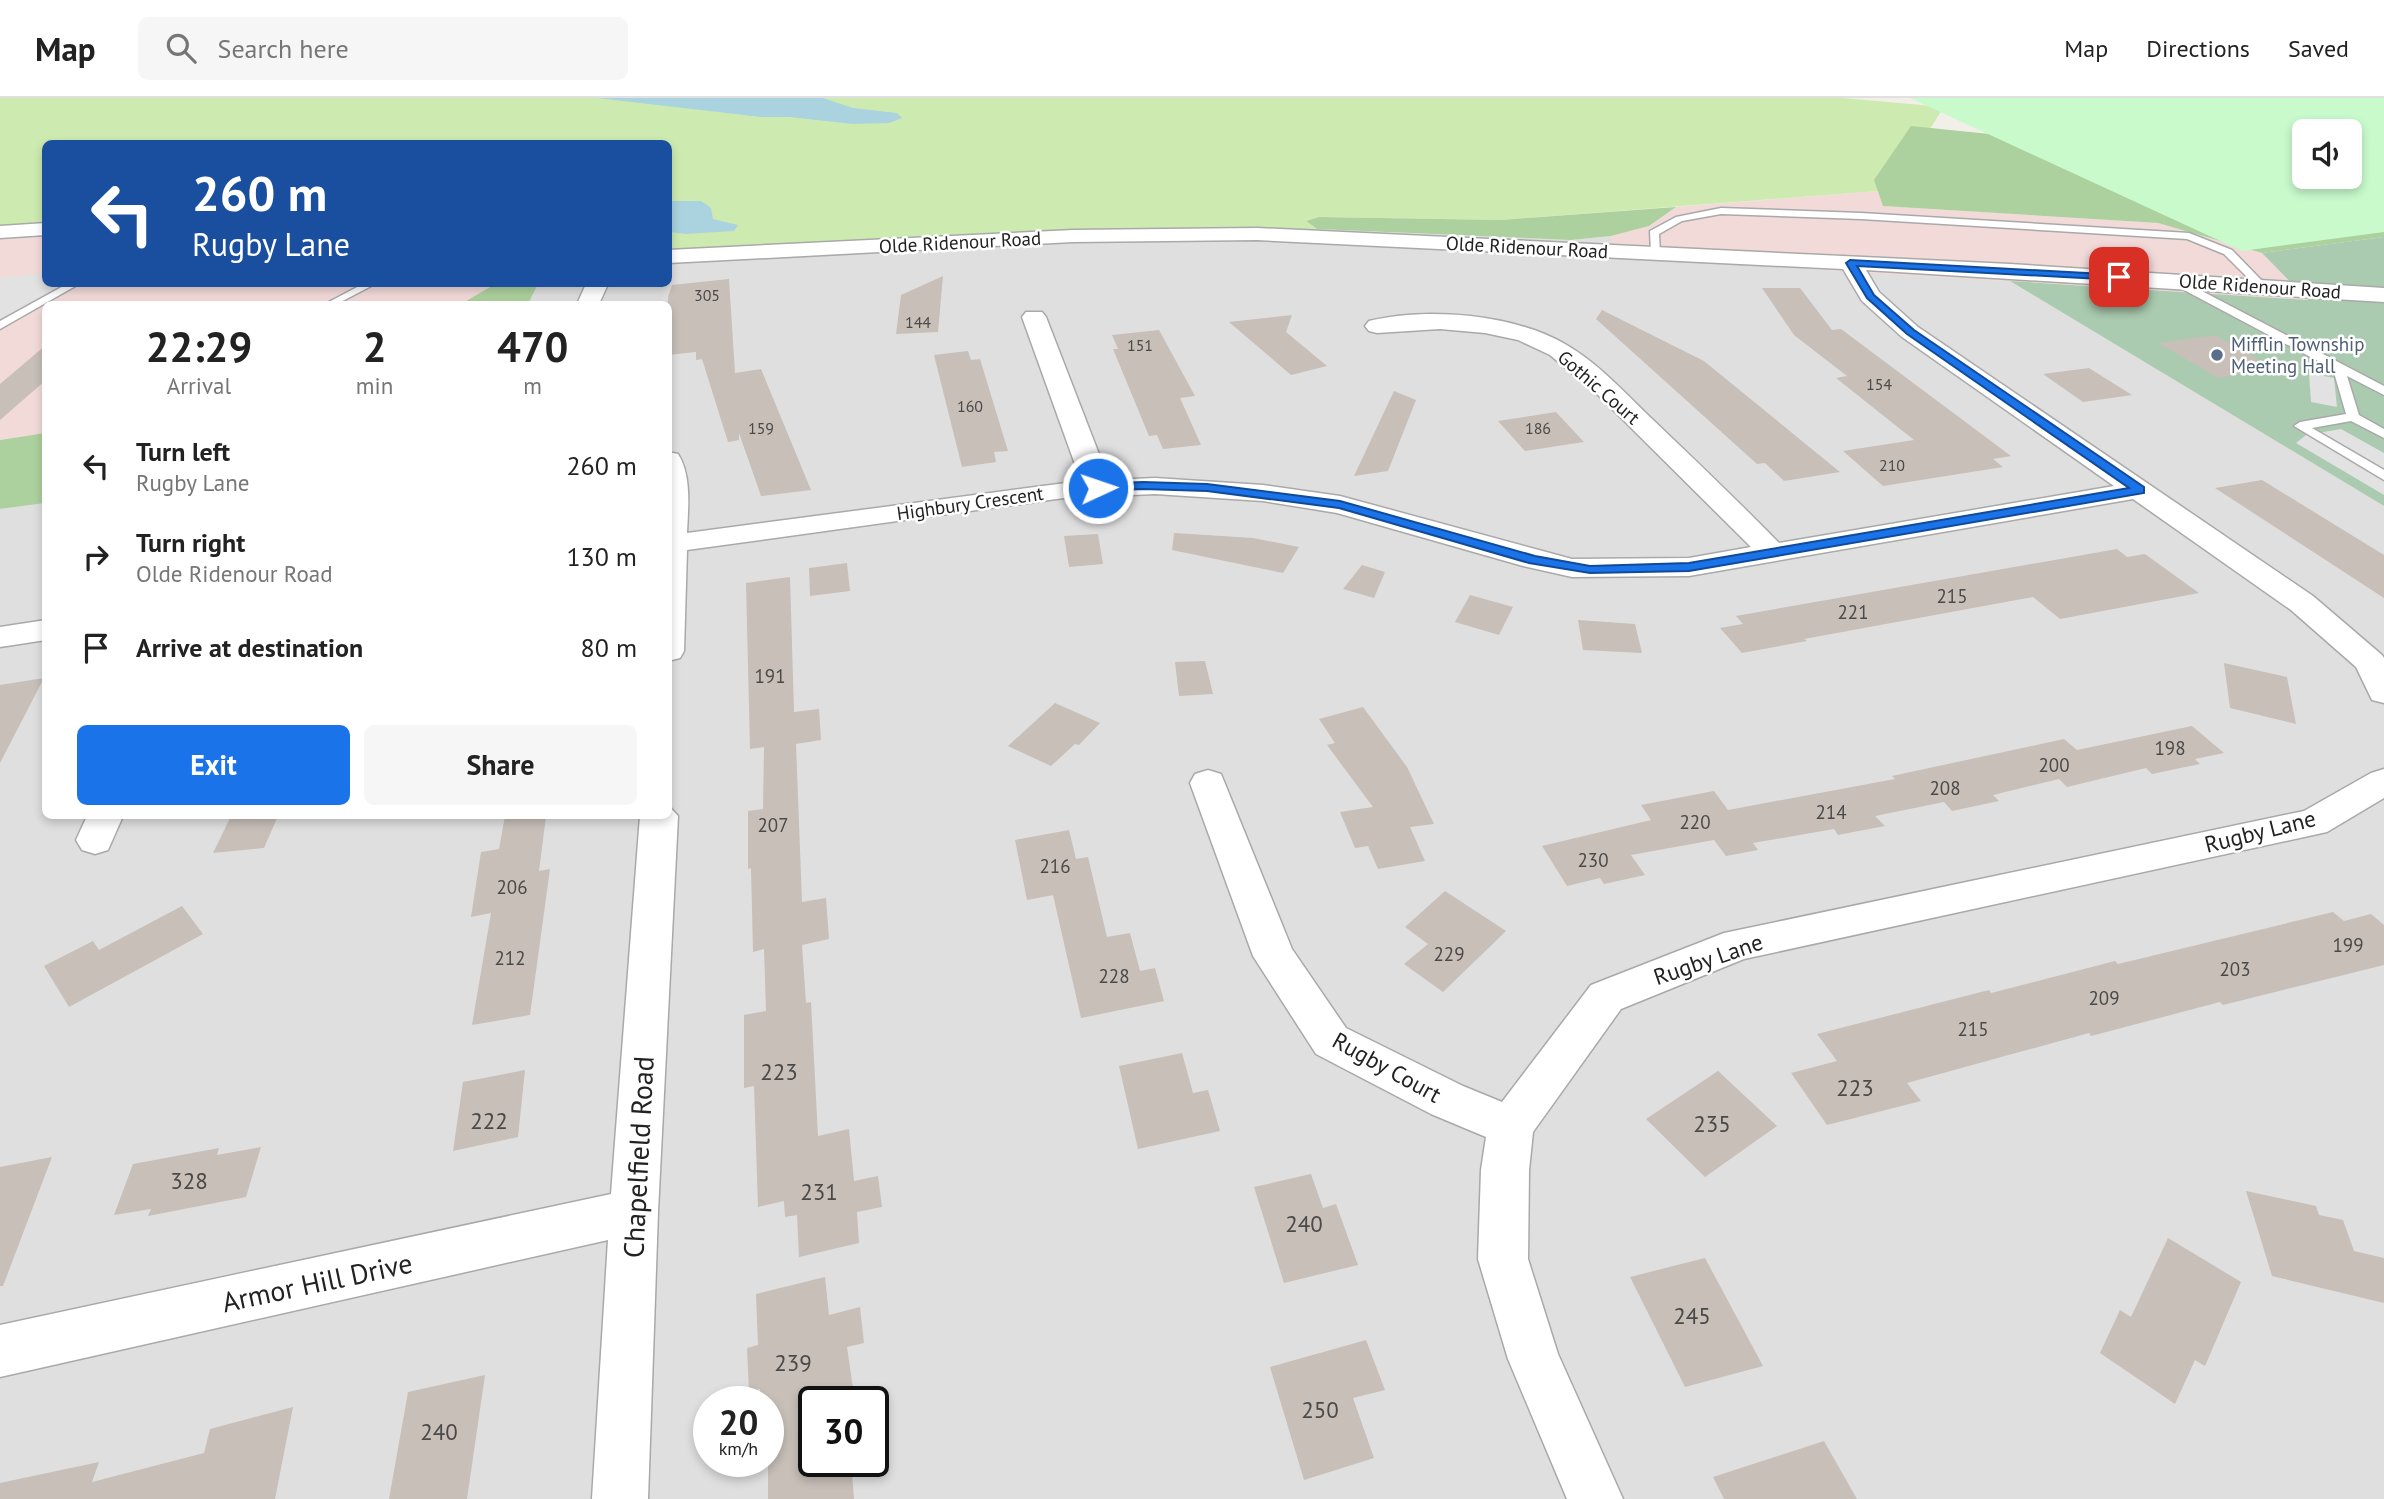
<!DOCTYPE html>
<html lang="en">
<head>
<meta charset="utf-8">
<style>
	:root { --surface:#fff; --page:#f6f6f6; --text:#222; --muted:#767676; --line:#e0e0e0; --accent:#1a73e8 }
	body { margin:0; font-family:"PT Sans",sans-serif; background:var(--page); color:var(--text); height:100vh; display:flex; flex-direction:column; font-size:26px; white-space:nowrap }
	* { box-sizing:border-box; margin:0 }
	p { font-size:23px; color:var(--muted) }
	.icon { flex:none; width:38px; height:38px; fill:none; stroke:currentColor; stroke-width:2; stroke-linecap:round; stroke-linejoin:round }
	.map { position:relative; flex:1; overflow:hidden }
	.sheet { position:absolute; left:42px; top:203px; width:630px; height:518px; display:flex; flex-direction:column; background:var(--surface); border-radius:10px; box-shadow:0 4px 10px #0003 }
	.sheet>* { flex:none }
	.banner { position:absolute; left:42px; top:42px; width:630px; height:147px; border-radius:10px; box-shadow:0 4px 10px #0003; background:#1a4fa0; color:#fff; overflow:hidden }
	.buttons { position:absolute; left:2292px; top:21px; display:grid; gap:14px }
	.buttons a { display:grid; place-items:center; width:70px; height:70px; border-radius:10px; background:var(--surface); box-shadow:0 4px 10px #0003; font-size:35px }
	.speed { position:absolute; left:693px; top:1288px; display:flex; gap:14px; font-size:35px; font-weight:700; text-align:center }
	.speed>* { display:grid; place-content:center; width:91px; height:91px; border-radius:50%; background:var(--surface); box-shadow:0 4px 10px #0003; line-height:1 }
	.speed small { font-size:18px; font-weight:400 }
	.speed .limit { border:4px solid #111; border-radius:10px; background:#fff; color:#111 }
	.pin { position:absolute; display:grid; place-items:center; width:60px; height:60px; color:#fff; margin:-30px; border-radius:14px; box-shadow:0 4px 10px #0006 }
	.me { position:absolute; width:77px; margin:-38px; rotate:87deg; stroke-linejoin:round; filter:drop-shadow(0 0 5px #0008) }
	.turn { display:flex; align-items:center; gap:24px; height:147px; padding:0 35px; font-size:32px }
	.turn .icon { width:91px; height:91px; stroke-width:2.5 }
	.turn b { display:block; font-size:49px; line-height:60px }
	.eta { display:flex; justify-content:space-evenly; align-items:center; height:119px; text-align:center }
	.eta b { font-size:42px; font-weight:700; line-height:49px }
	.cta { display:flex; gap:14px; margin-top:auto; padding:14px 35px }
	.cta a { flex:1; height:80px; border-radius:10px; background:var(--accent); color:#fff; font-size:28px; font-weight:700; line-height:80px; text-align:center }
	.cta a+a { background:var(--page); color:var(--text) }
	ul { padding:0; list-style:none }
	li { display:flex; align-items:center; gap:21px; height:91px; padding:0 35px }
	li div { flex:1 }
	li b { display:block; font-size:26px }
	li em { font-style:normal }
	header { display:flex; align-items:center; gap:42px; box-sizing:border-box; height:98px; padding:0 35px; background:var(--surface); border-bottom:2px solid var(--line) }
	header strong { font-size:33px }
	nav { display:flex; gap:38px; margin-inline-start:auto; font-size:24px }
	.search { width:490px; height:63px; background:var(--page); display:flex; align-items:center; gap:18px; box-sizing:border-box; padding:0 24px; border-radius:10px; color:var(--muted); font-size:26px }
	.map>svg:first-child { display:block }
	.residential { fill:#e0dfdf; fill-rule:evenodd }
	.commercial { fill:#f2dad9 }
	.grass { fill:#cdebb0 }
	.forest { fill:#add19e; fill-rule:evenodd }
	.cemetery { fill:#aacbaf }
	.park { fill:#c8facc; fill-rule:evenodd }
	.parking { fill:#e2e2e2 }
	.water { fill:#aad3df }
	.building { fill:#c7bfb8 }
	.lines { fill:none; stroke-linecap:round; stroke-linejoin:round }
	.service-casing { stroke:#a9a9a9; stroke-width:3 }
	.minor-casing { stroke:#a9a9a9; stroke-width:3 }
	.service { fill:#fff; fill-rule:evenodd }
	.minor { fill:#fff; fill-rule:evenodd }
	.route { fill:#1a73e8; stroke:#114b97; stroke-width:2 }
	.service-dot { fill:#5c6f8a; stroke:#fff; stroke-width:2.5 }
	.labels { text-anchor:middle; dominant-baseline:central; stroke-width:5; stroke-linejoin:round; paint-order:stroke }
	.far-number-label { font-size:16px; fill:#4b4948 }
	.far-street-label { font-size:19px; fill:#222; stroke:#fff }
	.far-service-label { font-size:19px; fill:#4e5e75; stroke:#fff; text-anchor:start }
	.number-label { font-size:19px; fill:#4b4948 }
	.street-label { font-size:23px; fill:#222; stroke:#fff }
	.near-number-label { font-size:23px; fill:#4b4948 }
	.near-street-label { font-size:28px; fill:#222; stroke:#fff }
</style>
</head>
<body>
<header>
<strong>Map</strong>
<div class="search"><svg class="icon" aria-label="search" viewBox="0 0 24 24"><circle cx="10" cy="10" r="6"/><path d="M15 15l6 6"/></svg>Search here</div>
<nav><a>Map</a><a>Directions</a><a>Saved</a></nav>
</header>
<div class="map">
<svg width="2384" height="1401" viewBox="0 0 2384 1401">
	<rect width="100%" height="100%" fill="#f2efe9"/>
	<path class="residential" d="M1179,131H1317L1571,142L1611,138L1617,159L2010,183L2384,408V1401H0V411L45,405L46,718H668V206H528L538,186H668L669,155L1021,135ZM709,1304H768V1363H709ZM814,1304H873V1363H814Z"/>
	<g class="commercial">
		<path d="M1878,93L1884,108L2158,125L2262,155L2309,202L1617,159L1611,138L1649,128L1676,109Z"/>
		<path d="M45,126L46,186H495L461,206H46L45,335L0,342V130Z"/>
	</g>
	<path class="grass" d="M0,0H1843L1944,9L1891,92L1500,122L1319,119L1306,123L1317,131C1101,130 885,143 669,155L668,46H46L45,126L0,130Z"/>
	<g class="forest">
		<path d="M2384,0V139L2262,155L2158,125L1883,108L1874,82L1911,28L2019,39ZM2305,33H2350V79H2305Z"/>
		<path d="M1676,109L1649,128L1611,138L1571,142L1317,131L1306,123L1319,119L1500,122Z"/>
		<path d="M495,186H538L528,206H461Z"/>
		<path d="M45,335V405L0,411V342Z"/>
	</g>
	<path class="cemetery" d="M2384,139V408L2010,183L2308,202L2262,155Z"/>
	<path class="park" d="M1910,0H2384V134L2242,153ZM2305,33H2350V79H2305Z"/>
	<g class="parking">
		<path d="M45,175L46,186H66L0,223V180Z"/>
		<path d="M2309,275L2334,280L2337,309L2311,304Z"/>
		<path d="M2341,331L2384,355V397L2296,345L2306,337Z"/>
	</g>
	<g class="water">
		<path d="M597,0H823L853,10L897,15L902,20L889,25L853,26L789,19H761Z"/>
		<path d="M669,103H701L711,110L713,121L738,127L734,133L686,136L669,134Z"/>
	</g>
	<g class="building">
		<path d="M943,178L938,234L896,236L901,197Z"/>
		<path d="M729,181L735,275L761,271L811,392L761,398L739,335V342L728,344L702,261L696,262V254L668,257V199L672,187Z"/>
		<path d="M1762,190H1800L1832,232L1841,231L2011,358L1993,361L2003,369L1883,388L1843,353L1914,342L1836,280L1847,278L1794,237Z"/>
		<path d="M1602,212L1704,263L1840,374L1784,383L1765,365L1757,366L1596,221Z"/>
		<path d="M1292,217L1286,234L1327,268L1291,277L1229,224Z"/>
		<path d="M1159,232L1195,298L1180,300L1201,347L1163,351L1157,337L1149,338L1113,251H1118L1112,237Z"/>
		<path d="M2215,237L2258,261L2275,270L2218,280L2158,245Z"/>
		<path d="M46,247V282L0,322V286Z"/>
		<path d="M968,253L971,262L980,261L1008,353L994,354L996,364L962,369L934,257Z"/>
		<path d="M2089,270L2132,297L2083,304L2043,276Z"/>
		<path d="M1394,293L1416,302L1388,373L1354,378Z"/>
		<path d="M1556,314L1584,344L1525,353L1498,323Z"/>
		<path d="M2262,382L2384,457V500L2215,390Z"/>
		<path d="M1174,435L1253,440L1299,449L1283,475L1172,452Z"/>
		<path d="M1098,436L1103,466L1069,469L1064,438Z"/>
		<path d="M2117,451L2127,459L2145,456L2199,495L2060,521L2033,499L1804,541L1807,543L1742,555L1720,530L1743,526L1736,518Z"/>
		<path d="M847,465L850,493L810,498L809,470Z"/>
		<path d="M1362,467L1385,474L1374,500L1343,491Z"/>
		<path d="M790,479L794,614L819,611L821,642L796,646L802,804L826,800L829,841L802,847L806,905L811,904L818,1038L849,1031L854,1083L878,1078L882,1109L857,1114L859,1145L799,1159L797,1117L785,1119L784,1103L758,1109L754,988L744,990V917L766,913L764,851L753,854L751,770L748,771V713L763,711L764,649L750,651L746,485Z"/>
		<path d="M1470,497L1513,509L1499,537L1455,524Z"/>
		<path d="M1578,522L1635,526L1642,555L1583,552Z"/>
		<path d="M1205,563L1213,596L1179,598L1175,564Z"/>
		<path d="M2224,565L2287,579L2296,626L2230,610Z"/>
		<path d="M44,580L0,665V587Z"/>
		<path d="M1055,605L1100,625L1079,647L1075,646L1051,668L1008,648Z"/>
		<path d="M1363,609L1407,669L1434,726L1410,729L1425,763L1378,771L1368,748L1355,750L1340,714L1373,709L1327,647L1335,645L1319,621Z"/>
		<path d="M2192,628L2224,655L2195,661L2200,666L2152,676L2146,670L2067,689L2059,681L1993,697L1999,703L1952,713L1944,704L1875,718L1885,728L1838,737L1834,731L1753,745L1758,752L1726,758L1714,742L1631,757L1645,777L1604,786L1600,780L1567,788L1542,748L1651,722L1641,707L1714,693L1728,712L1895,681L1892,678L2064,641L2077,652Z"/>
		<path d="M231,718H278L264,750L213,755Z"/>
		<path d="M505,718H546L539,773L550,771L530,917L472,927L491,815L471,819L481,754L499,751Z"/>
		<path d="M1069,732L1076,761L1088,759L1107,839L1130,835L1140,873L1155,870L1164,903L1081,920L1053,797L1027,802L1015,742Z"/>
		<path d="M1445,793L1506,833L1443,894L1404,866L1428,846L1405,829Z"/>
		<path d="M182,808L203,836L69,909L44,868L93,843L99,852Z"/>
		<path d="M2333,814L2344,823L2371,816L2384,827V867L2223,907L2220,904L2091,938L2089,935L1907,985L1921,1003L1827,1027L1791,975L1837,963L1817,936L1989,892L1991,895L2115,863L2118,866Z"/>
		<path d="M1182,955L1193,995L1208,992L1220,1033L1138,1051L1119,968Z"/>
		<path d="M525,972L518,1039L453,1053L463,984Z"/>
		<path d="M1718,973L1777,1028L1705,1079L1646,1021Z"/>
		<path d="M261,1049L246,1099L148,1118L151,1111L114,1117L133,1066L219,1050L217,1057Z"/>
		<path d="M52,1059L3,1188H0V1069Z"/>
		<path d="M1311,1076L1323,1110L1336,1106L1358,1167L1284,1185L1254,1089Z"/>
		<path d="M2246,1093L2316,1108L2319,1117L2343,1122L2354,1153L2384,1160V1205L2272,1178Z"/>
		<path d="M2168,1140L2241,1184L2205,1268L2195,1262L2175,1306L2100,1255L2120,1212L2131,1219Z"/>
		<path d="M1705,1160L1763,1268L1685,1289L1630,1179Z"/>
		<path d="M825,1179L829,1217L860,1209L864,1245L847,1249L855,1304H814V1363H851L854,1401H768V1304H760V1291L749,1294L747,1250L758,1247L756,1196Z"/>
		<path d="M1366,1242L1385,1292L1353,1300L1374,1360L1304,1382L1270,1269Z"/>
		<path d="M485,1277L467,1401H389L408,1294Z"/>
		<path d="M293,1309L275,1401H0V1385L99,1364L92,1384L204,1355L210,1331Z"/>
		<path d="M1824,1343L1857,1401H1724L1713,1379Z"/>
	</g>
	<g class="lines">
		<g class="service-casing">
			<g id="service">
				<path d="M1721,110L1861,115L2189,135L2232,152L2267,188L2258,190L2224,156L2187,141L1861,121L1721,116L1682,123L1659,136L1660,157L1651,155L1650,133L1676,119Z"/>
				<path d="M2169,180H2177L2384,288V297L2347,278L2359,317L2384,331V340L2351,323L2312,330L2384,372V382L2294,328L2300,324L2346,316L2333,271L2169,184Z"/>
				<path d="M67,186H79L0,231V223Z"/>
				<path d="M363,186H375L337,206H325Z"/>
			</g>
		</g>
		<g class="minor-casing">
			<g id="minor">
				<path d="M46,125V137L0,140V128Z"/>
				<path d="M1257,130L2010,166L2384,190V204L1866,172L1879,194L1918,229L2313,498L2382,557L2384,560V605L2372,602L2356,569L2291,512L2133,401L1689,478L1572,479L1523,468L1337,415L1263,403L1155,396L1064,400L687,452L684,553L680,560L668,563V354L678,356C692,377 688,411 687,435L1081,383L1022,219L1026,214H1042L1046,219L1109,382L1155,380L1263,387L1340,398L1572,461L1689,460L1751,449L1597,296L1550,257L1518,242L1485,235L1440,231L1377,235L1369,233L1365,228L1369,223C1427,209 1513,216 1565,246C1598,265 1623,293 1650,319C1693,360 1737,402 1779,445L2114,388L1902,239L1862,203L1843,171L1257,142L1073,144L668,165V152L1073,132Z"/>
				<path d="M586,186H608L599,206H577Z"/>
				<path d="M46,522V542L0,549V529Z"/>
				<path d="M2384,671V700L2327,734L1744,861L1621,911L1533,1034L1529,1072L1528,1161L1558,1256L1623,1401H1567L1508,1261L1478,1161L1481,1072L1486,1039L1431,1016L1316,956L1253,858L1190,685L1195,676L1208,672L1221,676L1292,851L1346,930L1463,988L1502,1004L1591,887L1724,835L2304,713L2371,675Z"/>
				<path d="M668,707L678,718L658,1114L648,1401H592L608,1142L0,1279V1227L611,1096L640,718H668Z"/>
				<path d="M87,718H123L108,752L95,756L82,752L76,742Z"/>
			</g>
		</g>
		<use href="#service" class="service"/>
		<use href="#minor" class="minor"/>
	</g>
	<path class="route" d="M1850,162L2122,177L2124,179L2119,182L1857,168L1874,197L1914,232L2144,389V395L1689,473L1590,475L1529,465L1339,410L1207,393L1143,391L1098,393L1092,390L1098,386L1143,384L1207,386L1340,403L1535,458L1590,468L1689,465L2129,390L1907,236L1867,200L1846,165Z"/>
	<circle class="service-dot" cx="2217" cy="257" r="7"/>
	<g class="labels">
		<g class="far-number-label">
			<text x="707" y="197">305</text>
			<text x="918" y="224">144</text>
			<text x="1140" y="247">151</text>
			<text x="1879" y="286">154</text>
			<text x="970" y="308">160</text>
			<text x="761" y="330">159</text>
			<text x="1538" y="330">186</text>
			<text x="1892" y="367">210</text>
		</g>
		<g class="far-street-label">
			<text transform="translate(960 144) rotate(-3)">Olde Ridenour Road</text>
			<text transform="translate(1527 149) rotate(3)">Olde Ridenour Road</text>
			<text transform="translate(2260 188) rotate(4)">Olde Ridenour Road</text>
			<text transform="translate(1599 289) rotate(41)">Gothic Court</text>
			<text transform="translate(970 405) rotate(-8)">Highbury Crescent</text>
		</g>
		<g class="far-service-label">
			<text x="2231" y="246">Mifflin Township<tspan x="2231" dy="22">Meeting Hall</tspan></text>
		</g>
		<g class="number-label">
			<text x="1952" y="498">215</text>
			<text x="1853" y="514">221</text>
			<text x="770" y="578">191</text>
			<text x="2170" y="650">198</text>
			<text x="2054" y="667">200</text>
			<text x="1945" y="690">208</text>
			<text x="1831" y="714">214</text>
			<text x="1695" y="724">220</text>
			<text x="773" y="727">207</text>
			<text x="1593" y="762">230</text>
			<text x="1055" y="768">216</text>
			<text x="512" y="789">206</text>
			<text x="2348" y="847">199</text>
			<text x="1449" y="856">229</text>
			<text x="510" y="860">212</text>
			<text x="2235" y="871">203</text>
			<text x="1114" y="878">228</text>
			<text x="2104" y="900">209</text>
			<text x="1973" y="931">215</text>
		</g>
		<g class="street-label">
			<text transform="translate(2260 733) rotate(-14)">Rugby Lane</text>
			<text transform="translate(1708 861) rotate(-19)">Rugby Lane</text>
			<text transform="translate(1387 969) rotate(29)">Rugby Court</text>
		</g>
		<g class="near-number-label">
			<text x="779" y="973">223</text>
			<text x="1855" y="989">223</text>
			<text x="489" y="1022">222</text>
			<text x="1712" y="1025">235</text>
			<text x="189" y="1082">328</text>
			<text x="819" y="1093">231</text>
			<text x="1304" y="1125">240</text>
			<text x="1692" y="1217">245</text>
			<text x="793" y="1264">239</text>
			<text x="1320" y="1311">250</text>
			<text x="439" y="1333">240</text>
		</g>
		<g class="near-street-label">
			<text transform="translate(638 1059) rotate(-87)">Chapelfield Road</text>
			<text transform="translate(317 1184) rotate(-12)">Armor Hill Drive</text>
		</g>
	</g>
</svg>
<div class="buttons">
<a><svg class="icon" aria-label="sound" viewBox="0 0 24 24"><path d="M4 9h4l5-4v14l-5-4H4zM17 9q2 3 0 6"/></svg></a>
</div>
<div class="speed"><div>20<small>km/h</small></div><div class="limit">30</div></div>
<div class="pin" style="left:2119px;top:179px;background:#d93025"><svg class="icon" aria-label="arrive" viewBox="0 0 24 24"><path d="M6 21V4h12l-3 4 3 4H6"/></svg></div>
<svg class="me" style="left:1098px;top:390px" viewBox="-20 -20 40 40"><circle r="17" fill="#1a73e8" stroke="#fff" stroke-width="3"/><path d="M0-11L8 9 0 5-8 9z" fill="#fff"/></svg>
<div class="banner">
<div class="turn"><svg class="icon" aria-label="left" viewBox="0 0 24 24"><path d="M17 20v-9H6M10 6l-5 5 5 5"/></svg><div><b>260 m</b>Rugby Lane</div></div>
</div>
<section class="sheet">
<div class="eta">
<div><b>22:29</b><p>Arrival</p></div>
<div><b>2</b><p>min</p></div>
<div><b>470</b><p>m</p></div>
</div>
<ul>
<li><svg class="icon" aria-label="left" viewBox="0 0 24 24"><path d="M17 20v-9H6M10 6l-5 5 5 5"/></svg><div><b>Turn left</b><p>Rugby Lane</p></div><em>260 m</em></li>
<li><svg class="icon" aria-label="right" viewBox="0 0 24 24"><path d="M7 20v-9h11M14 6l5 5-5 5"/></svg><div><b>Turn right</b><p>Olde Ridenour Road</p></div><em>130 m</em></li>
<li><svg class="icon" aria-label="arrive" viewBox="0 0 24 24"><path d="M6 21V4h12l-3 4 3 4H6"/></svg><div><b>Arrive at destination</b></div><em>80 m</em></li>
</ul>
<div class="cta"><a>Exit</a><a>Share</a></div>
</section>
</div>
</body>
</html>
